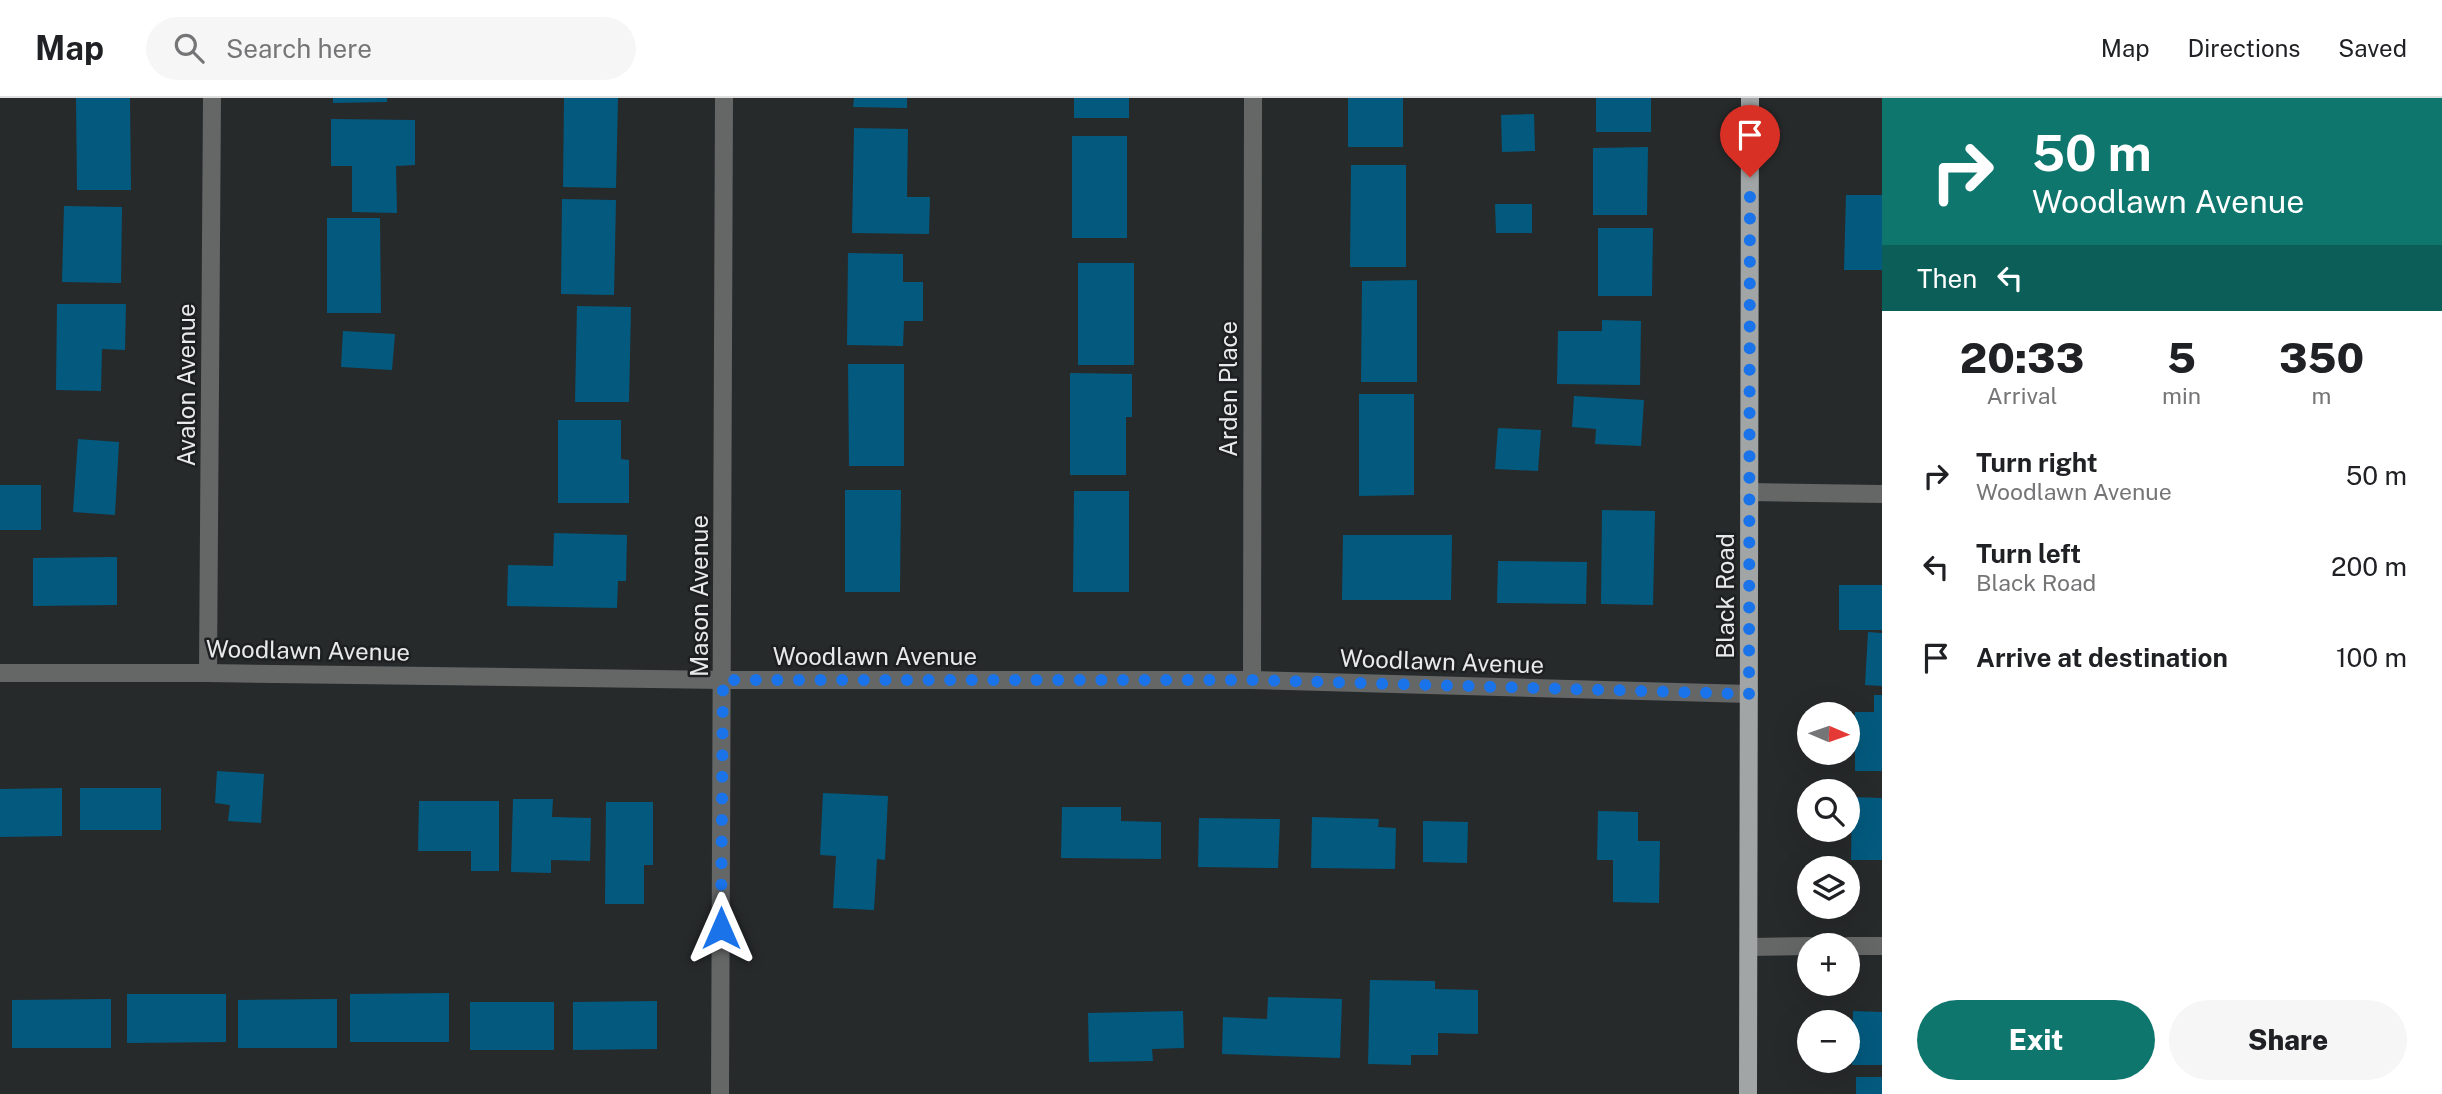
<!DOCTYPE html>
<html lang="en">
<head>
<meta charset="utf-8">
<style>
	:root { --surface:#fff; --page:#f6f6f6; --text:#202124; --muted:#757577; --line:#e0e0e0; --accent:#0f766e }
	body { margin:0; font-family:"Public Sans",sans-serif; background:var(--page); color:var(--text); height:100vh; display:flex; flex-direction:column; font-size:26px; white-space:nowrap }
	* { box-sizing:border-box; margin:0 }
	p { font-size:23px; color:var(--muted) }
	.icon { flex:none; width:38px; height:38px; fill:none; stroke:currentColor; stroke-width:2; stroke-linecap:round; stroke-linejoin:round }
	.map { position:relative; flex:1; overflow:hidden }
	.details { display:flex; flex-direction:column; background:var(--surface); width:560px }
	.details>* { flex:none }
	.top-card { background:#0f766e; color:#fff; overflow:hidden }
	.needle { width:46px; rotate:92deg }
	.tools { position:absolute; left:1797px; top:604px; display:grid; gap:14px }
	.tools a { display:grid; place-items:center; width:63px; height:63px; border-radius:50%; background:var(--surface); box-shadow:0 7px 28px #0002; font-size:35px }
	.pin { position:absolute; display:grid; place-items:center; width:60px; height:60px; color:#fff; margin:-72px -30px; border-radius:50% 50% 50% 0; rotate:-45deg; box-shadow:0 0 7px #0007 }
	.pin .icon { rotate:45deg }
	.me { position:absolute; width:77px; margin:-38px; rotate:0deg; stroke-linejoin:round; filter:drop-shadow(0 0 5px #0008) }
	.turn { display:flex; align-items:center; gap:24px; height:147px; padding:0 35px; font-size:32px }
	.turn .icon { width:91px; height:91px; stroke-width:2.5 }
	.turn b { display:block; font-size:49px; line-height:60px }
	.then { display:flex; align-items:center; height:66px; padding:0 35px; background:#0003; gap:14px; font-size:26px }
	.eta { display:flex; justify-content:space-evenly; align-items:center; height:119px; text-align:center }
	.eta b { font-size:42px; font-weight:800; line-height:49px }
	.cta { display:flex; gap:14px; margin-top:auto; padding:14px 35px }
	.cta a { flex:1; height:80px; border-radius:42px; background:var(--accent); color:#fff; font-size:28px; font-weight:800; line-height:80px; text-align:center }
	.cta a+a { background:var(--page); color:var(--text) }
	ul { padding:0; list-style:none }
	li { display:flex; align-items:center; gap:21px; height:91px; padding:0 35px }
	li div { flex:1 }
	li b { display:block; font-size:26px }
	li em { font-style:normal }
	header { display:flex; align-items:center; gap:42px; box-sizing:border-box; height:98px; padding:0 35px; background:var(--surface); border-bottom:2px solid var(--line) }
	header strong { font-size:33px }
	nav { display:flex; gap:38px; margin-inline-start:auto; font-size:24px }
	.search { width:490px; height:63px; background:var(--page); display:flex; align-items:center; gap:18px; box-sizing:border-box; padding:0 24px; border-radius:38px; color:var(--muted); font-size:26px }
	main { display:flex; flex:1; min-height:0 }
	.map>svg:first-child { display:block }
	.building { fill:#035a7e }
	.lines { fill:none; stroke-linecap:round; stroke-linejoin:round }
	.minor { stroke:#656767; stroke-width:18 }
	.major { stroke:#a1a5a5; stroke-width:18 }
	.route { stroke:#1a73e8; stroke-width:12; stroke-dasharray:0 21.6 }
	.labels { text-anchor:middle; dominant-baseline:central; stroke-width:5; stroke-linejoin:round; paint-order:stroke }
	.street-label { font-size:24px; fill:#e7e9ea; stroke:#1d2021 }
</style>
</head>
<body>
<header>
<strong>Map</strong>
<div class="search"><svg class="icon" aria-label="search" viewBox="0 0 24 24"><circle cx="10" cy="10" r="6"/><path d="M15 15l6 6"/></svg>Search here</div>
<nav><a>Map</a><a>Directions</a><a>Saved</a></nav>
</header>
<main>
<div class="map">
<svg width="1882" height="996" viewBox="0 0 1882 996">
	<rect width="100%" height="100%" fill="#272a2b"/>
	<g class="building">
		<path d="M76,0H130L131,92H77Z"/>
		<path d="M333,0H387V4L333,5Z"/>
		<path d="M564,0H618L616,90L563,89Z"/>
		<path d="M854,0H907V10L853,9Z"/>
		<rect x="1074" y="0" width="55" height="20"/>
		<rect x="1348" y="0" width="55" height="49"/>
		<rect x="1596" y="0" width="55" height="34"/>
		<path d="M1534,16L1535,53L1502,54L1501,17Z"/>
		<path d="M331,21L415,22V67L396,68L397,115L352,114V68H331Z"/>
		<path d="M854,30L908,31L907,99H930L929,136L852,135Z"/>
		<rect x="1072" y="38" width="55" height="102"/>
		<path d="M1648,49L1647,117H1593V50Z"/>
		<path d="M1351,67H1406V169H1350Z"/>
		<path d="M1846,97H1882V172H1844Z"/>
		<path d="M562,101L616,102L614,197L561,196Z"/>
		<path d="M1495,106H1532V135H1496Z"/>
		<path d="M64,108L122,109L121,185L62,184Z"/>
		<path d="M327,120H380L381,215H327Z"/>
		<path d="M1598,130H1653L1652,198H1598Z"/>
		<path d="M848,155L903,156V184H923V223H904L903,248L847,247Z"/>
		<rect x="1078" y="165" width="56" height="102"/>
		<path d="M1417,182V284H1361L1362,183Z"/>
		<path d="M57,206H126L125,252L102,251L101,293L56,292Z"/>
		<path d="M577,208L631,209L629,304H575Z"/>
		<path d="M1602,222L1641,223L1640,287L1557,286L1558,233H1602Z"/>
		<path d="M343,233L395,236L392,272L341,269Z"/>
		<path d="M848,266H904V368H849Z"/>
		<path d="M1070,275L1132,276V319H1126V377H1070Z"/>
		<path d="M1359,296H1414V397L1359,398Z"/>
		<path d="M1574,298L1644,302L1641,348L1595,346L1596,331L1572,329Z"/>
		<path d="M558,322H621V361L629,362V405H558Z"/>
		<path d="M1498,330L1541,332L1538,373L1495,371Z"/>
		<path d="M78,341L119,344L115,417L73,414Z"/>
		<rect x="0" y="387" width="41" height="45"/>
		<path d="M845,392H901L900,494H845Z"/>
		<path d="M1074,393H1129V494H1073Z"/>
		<path d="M1602,412L1655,413L1653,507L1601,506Z"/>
		<path d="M554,435L627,437L626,483H618L617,510L507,508L508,467L553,468Z"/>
		<path d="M1343,437H1452L1451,502H1342Z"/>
		<path d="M117,459V507L33,508V460Z"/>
		<path d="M1498,463L1587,464L1586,506L1497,505Z"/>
		<rect x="1839" y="487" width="43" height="45"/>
		<path d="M1868,534L1882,535V588L1865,587Z"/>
		<path d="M1874,597H1882V673H1855V614H1874Z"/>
		<path d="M217,673L264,676L261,725L228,723L230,707L215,705Z"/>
		<path d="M62,690V738L0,739V691Z"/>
		<rect x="80" y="690" width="81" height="42"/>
		<path d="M823,695L888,698L885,762L877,761L874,812L833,810L836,758L820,757Z"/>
		<path d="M1852,699L1882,700V762H1851Z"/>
		<path d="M513,701H553L552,719L591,720L590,763L551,762V775L511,774Z"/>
		<path d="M419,703H499V773H471V753H418Z"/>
		<path d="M606,704H653V767H644V806H605Z"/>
		<path d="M1062,709H1121V723L1161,724V761L1061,760Z"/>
		<path d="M1598,713L1638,714V743H1660L1659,805L1613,804V762H1597Z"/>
		<path d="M1312,719L1379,721L1378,729L1396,730L1395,771L1311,770Z"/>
		<path d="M1199,720L1280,721L1278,770L1198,769Z"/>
		<path d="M1423,723L1468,724L1467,765L1423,764Z"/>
		<path d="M1370,882L1435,883V891L1478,892V936L1438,935V957H1411V967L1368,966Z"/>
		<path d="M449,895V944H350V896Z"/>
		<path d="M127,896H226V944L127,945Z"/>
		<path d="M1268,899L1342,901L1340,960L1222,956L1223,919L1267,921Z"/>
		<path d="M111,901V950H12V902Z"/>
		<path d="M337,901V950H238V902Z"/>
		<path d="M657,903V951L573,952V904Z"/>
		<rect x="470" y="904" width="84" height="48"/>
		<path d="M1183,913L1184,950L1152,951L1153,963L1089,964L1088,915Z"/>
		<path d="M1853,913L1882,914V967H1852Z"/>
		<rect x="1856" y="979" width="26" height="17"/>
	</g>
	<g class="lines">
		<g class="minor">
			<path d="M1749,394L1882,396"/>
			<path d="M0,575H208L723,582H1252L1749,596"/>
			<path d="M208,575L212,0"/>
			<path d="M1252,582L1253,0"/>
			<path d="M1848,848H1882"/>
			<path d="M1749,849L1810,848"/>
			<path d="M720,996L724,0"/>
		</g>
		<path class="major" d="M1748,996L1750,0"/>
	</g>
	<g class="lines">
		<path class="route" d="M721,830L723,582H1252L1749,596L1750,79"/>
	</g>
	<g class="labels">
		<g class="street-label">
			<text transform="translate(186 287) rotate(-90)">Avalon Avenue</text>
			<text transform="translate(1228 291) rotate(-90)">Arden Place</text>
			<text transform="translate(699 498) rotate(-90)">Mason Avenue</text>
			<text transform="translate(1725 498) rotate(-90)">Black Road</text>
			<text transform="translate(308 552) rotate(1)">Woodlawn Avenue</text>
			<text x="875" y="558">Woodlawn Avenue</text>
			<text transform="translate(1442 563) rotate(2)">Woodlawn Avenue</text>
		</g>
	</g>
</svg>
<div class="tools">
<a><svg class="needle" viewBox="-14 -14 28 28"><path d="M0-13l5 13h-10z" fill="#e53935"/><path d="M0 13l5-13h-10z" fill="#757577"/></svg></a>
<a><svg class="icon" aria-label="search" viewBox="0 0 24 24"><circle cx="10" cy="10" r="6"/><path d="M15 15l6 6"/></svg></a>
<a><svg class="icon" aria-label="layers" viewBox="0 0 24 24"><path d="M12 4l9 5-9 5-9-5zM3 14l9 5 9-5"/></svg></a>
<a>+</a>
<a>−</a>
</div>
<div class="pin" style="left:1750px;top:79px;background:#d93025"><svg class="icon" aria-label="arrive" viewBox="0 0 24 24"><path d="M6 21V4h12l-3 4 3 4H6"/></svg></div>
<svg class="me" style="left:721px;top:830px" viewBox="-20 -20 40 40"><path d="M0-17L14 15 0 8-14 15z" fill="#1a73e8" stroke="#fff" stroke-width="4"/></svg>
</div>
<section class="details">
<div class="top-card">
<div class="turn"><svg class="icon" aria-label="right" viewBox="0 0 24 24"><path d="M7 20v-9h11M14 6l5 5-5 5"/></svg><div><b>50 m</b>Woodlawn Avenue</div></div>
<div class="then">Then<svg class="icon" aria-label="left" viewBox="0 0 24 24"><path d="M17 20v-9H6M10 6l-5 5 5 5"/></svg></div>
</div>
<div class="eta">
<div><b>20:33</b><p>Arrival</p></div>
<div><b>5</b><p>min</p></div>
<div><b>350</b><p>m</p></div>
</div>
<ul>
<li><svg class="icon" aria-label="right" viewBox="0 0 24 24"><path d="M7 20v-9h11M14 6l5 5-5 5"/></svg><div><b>Turn right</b><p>Woodlawn Avenue</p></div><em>50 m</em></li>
<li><svg class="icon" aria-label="left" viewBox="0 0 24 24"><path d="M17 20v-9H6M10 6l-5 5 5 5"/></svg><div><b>Turn left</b><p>Black Road</p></div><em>200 m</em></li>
<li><svg class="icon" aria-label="arrive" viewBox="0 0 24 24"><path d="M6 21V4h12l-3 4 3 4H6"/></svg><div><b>Arrive at destination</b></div><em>100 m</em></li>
</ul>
<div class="cta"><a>Exit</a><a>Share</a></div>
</section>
</main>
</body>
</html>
